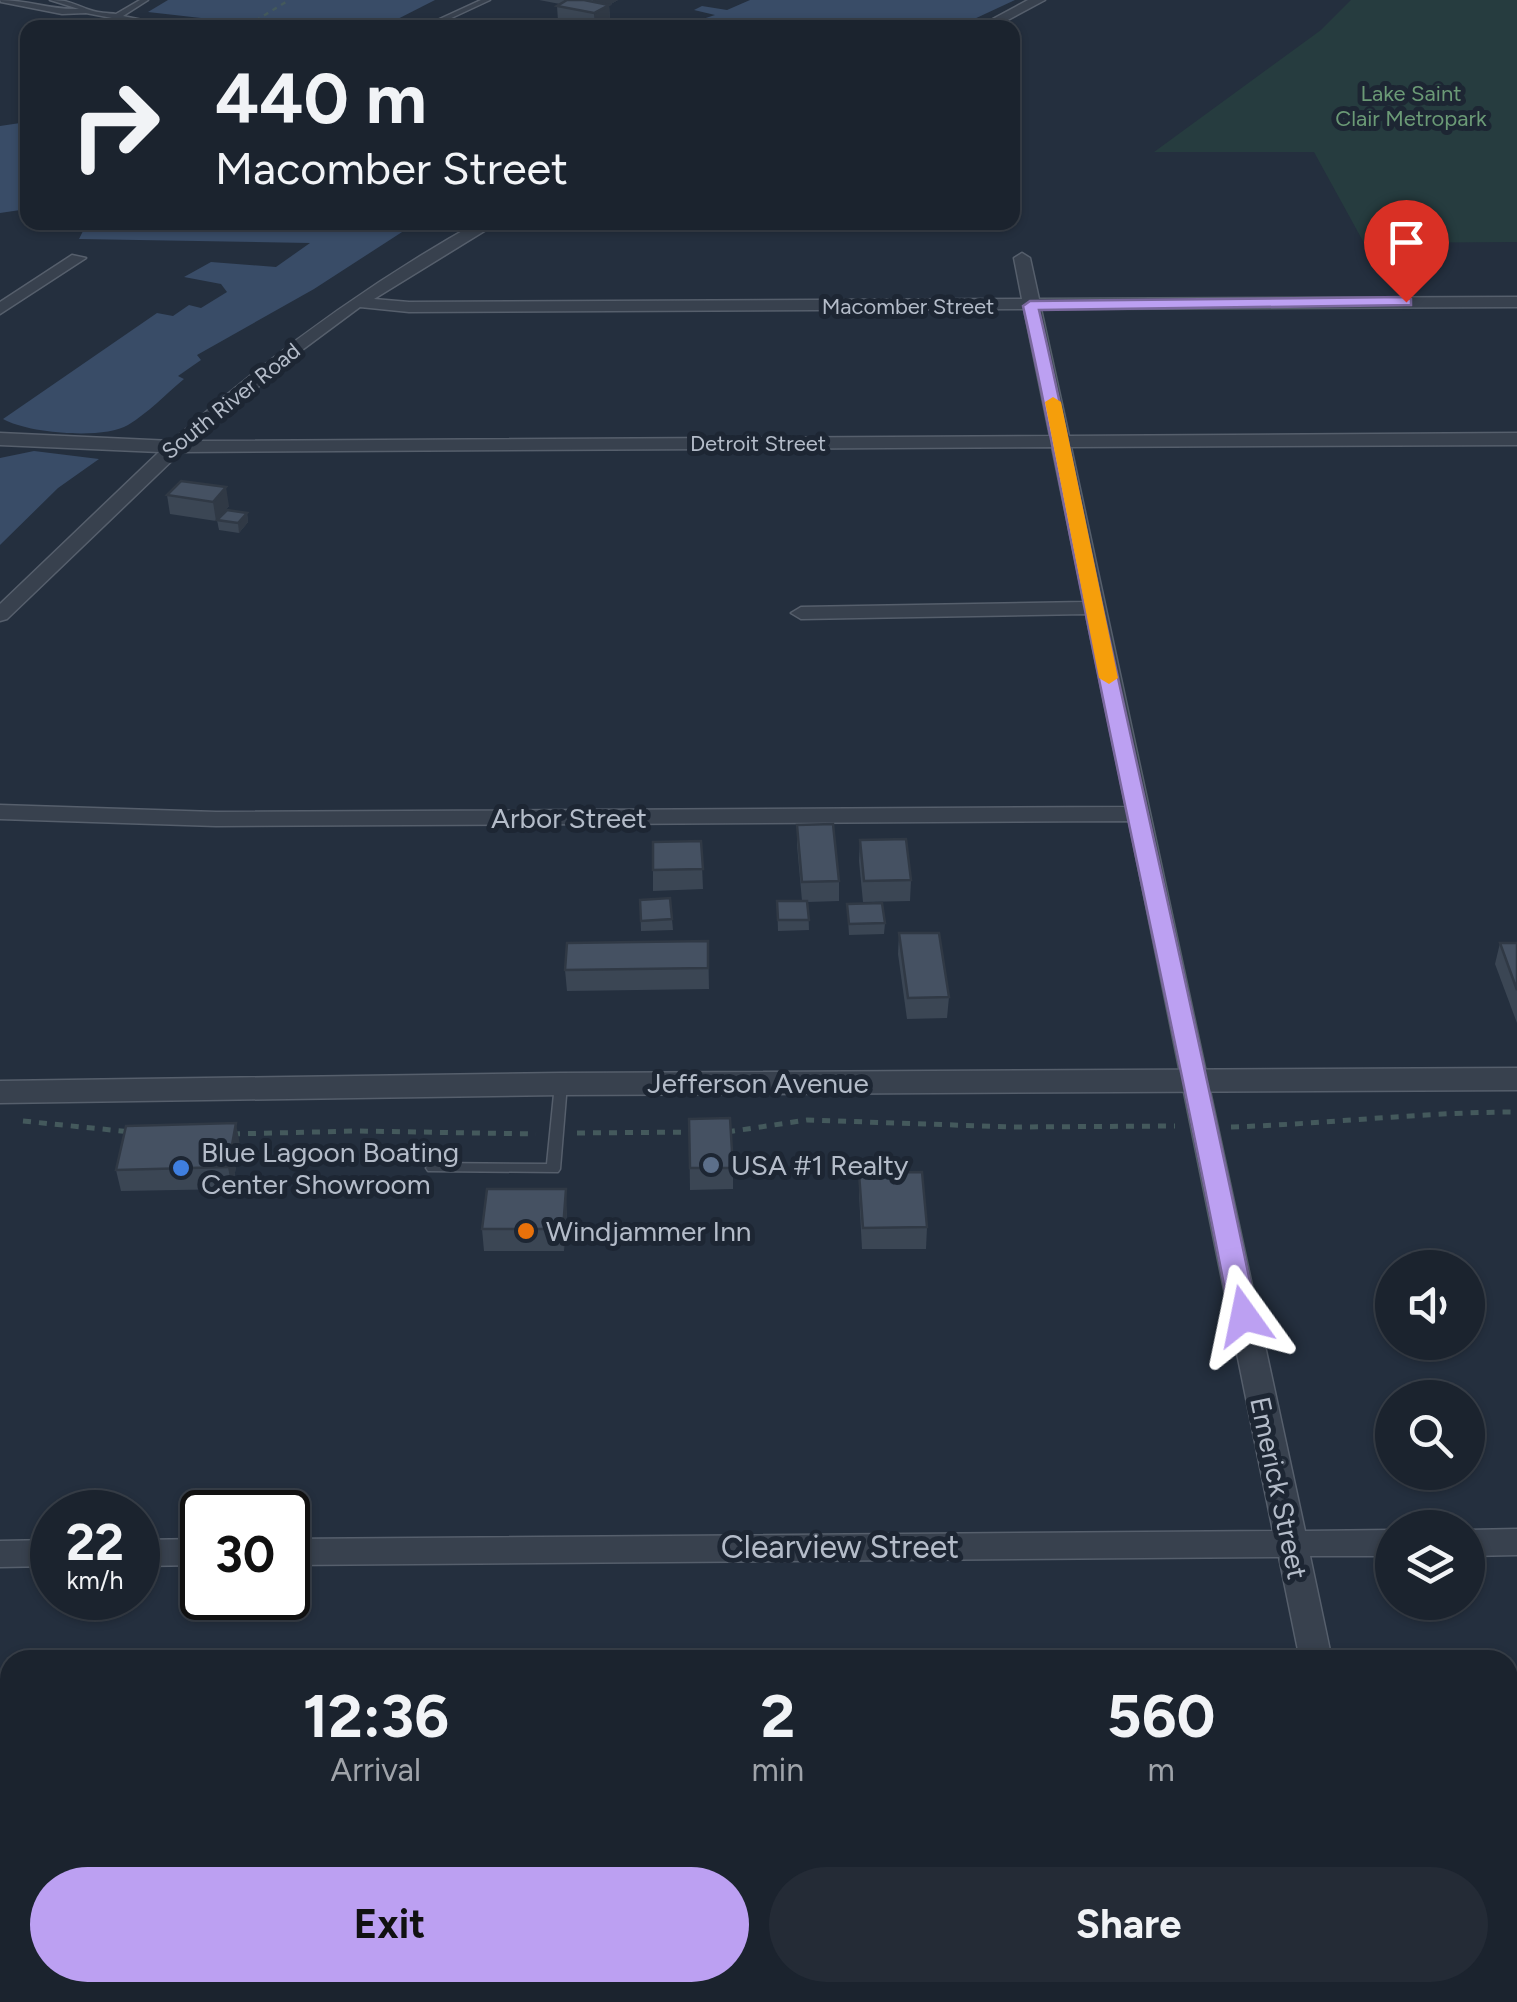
<!DOCTYPE html>
<html lang="en">
<head>
<meta charset="utf-8">
<style>
	:root { --surface:#1b232e; --page:#242b36; --text:#f1f3f6; --muted:#a0a4aa; --line:#39404a; --accent:#bca0f2 }
	body { margin:0; font-family:Figtree,sans-serif; background:var(--page); color:var(--text); height:100vh; display:flex; flex-direction:column; font-size:38px; white-space:nowrap }
	* { box-sizing:border-box; margin:0 }
	p { font-size:32px; color:var(--muted) }
	.icon { flex:none; width:55px; height:55px; fill:none; stroke:currentColor; stroke-width:2; stroke-linecap:round; stroke-linejoin:round }
	.map { position:relative; flex:1; overflow:hidden }
	.panel { position:absolute; left:0px; top:1650px; width:1518px; height:352px; display:flex; flex-direction:column; background:var(--surface); border-radius:30px 30px 0 0; box-shadow:0 2px 8px #0004,0 0 0 2px var(--line) }
	.panel>* { flex:none }
	.top-card { position:absolute; left:20px; top:20px; width:1000px; height:210px; border-radius:20px; box-shadow:0 2px 8px #0004,0 0 0 2px var(--line); background:#1b232e; color:var(--text); overflow:hidden }
	.fabs { position:absolute; left:1375px; top:1250px; display:grid; gap:20px }
	.fabs a { display:grid; place-items:center; width:110px; height:110px; border-radius:50%; background:var(--surface); box-shadow:0 2px 8px #0004,0 0 0 2px var(--line); font-size:50px }
	.speed { position:absolute; left:30px; top:1490px; display:flex; gap:20px; font-size:50px; font-weight:700; text-align:center }
	.speed>* { display:grid; place-content:center; width:130px; height:130px; border-radius:50%; background:var(--surface); box-shadow:0 2px 8px #0004,0 0 0 2px var(--line); line-height:1 }
	.speed small { font-size:25px; font-weight:400 }
	.speed .limit { border:5px solid #111; border-radius:15px; background:#fff; color:#111 }
	.pin { position:absolute; display:grid; place-items:center; width:85px; height:85px; color:#fff; margin:-102px -42px; border-radius:50% 50% 50% 0; rotate:-45deg; box-shadow:0 0 10px #0007 }
	.pin .icon { rotate:45deg }
	.me { position:absolute; width:110px; margin:-55px; rotate:348deg; stroke-linejoin:round; filter:drop-shadow(0 0 8px #0008) }
	.turn { display:flex; align-items:center; gap:35px; height:210px; padding:0 30px; font-size:45px }
	.turn .icon { width:130px; height:130px; stroke-width:2.5 }
	.turn b { display:block; font-size:70px; line-height:85px }
	.eta { display:flex; justify-content:space-evenly; align-items:center; height:170px; text-align:center }
	.eta b { font-size:60px; font-weight:700; line-height:70px }
	.button { display:flex; gap:20px; margin-top:auto; padding:20px 30px }
	.button a { flex:1; height:115px; border-radius:60px; background:var(--accent); color:#111; font-size:40px; font-weight:700; line-height:115px; text-align:center }
	.button a+a { background:var(--page); color:var(--text) }
	.map>svg:first-child { display:block }
	.green { fill:#263c3f }
	.water { fill:#394c67 }
	.lines { fill:none; stroke-linecap:round; stroke-linejoin:round }
	.service-casing { stroke:#565f6c; stroke-width:3 }
	.minor-casing { stroke:#565f6c; stroke-width:3 }
	.tertiary-casing { stroke:#565f6c; stroke-width:3 }
	.path-far1 { stroke:#44595c; stroke-width:2.5; stroke-dasharray:5 5; stroke-linecap:butt }
	.path { stroke:#44595c; stroke-width:5; stroke-dasharray:8 8; stroke-linecap:butt }
	.service { fill:#38414e; fill-rule:evenodd }
	.minor { fill:#38414e; fill-rule:evenodd }
	.tertiary { fill:#38414e; fill-rule:evenodd }
	.wall { fill:#3b4654 }
	.shaded-wall { fill:#303945 }
	.building { fill:#455162; stroke:#303945; stroke-width:2.5 }
	.route { fill:#bca0f2; stroke:#7a689d; stroke-width:2.5 }
	.slow { fill:#f59e0b }
	.service-dot { fill:#5c6f8a; stroke:#1d2633; stroke-width:4 }
	.shop-dot { fill:#3f7fe0; stroke:#1d2633; stroke-width:4 }
	.food-dot { fill:#e8710a; stroke:#1d2633; stroke-width:4 }
	.labels { text-anchor:middle; dominant-baseline:central; stroke-width:10; stroke-linejoin:round; paint-order:stroke }
	.far-park-label { font-size:22px; fill:#6b9a76; stroke:#1d2633 }
	.far-street-label { font-size:22px; fill:#b4bcc9; stroke:#1d2633 }
	.street-label { font-size:28px; fill:#b4bcc9; stroke:#1d2633 }
	.poi-label { font-size:28px; fill:#b4bcc9; stroke:#1d2633; text-anchor:start }
	.near-street-label { font-size:32px; fill:#b4bcc9; stroke:#1d2633 }
</style>
</head>
<body>
<div class="map">
<svg width="1517" height="2002" viewBox="0 0 1517 2002">
	<rect width="100%" height="100%" fill="#242f3e"/>
	<path class="green" d="M1351,0H1517V242L1364,243L1314,152H1154L1321,30Z"/>
	<g class="water">
		<path d="M168,0H435L380,28L279,27L148,12Z"/>
		<path d="M750,0H1015L957,27H678L715,15L694,10L702,6L727,10Z"/>
		<path d="M27,122V209L0,213V126Z"/>
		<path d="M180,223H416L314,289L197,355L201,360L178,376L184,379C166,394 148,413 128,425C103,440 27,433 3,419L157,313L173,316L189,305L201,308L227,292L221,284L184,277L211,262L276,267L310,243L79,239L86,225Z"/>
		<path d="M34,451L99,459L58,488L0,545V458Z"/>
	</g>
	<g class="lines">
		<g class="service-casing">
			<g id="service">
				<path d="M0,0C27,0 52,10 79,9L50,0C69,0 73,4 90,10C98,13 108,13 116,14L140,0H148L123,16L181,28H164L86,13L62,14L1,2Z"/>
				<path d="M481,0H490L430,28H420Z"/>
				<path d="M561,1080L567,1084L560,1169L558,1172L428,1171L426,1168L428,1165L433,1163L547,1164L555,1084Z"/>
			</g>
		</g>
		<g class="minor-casing">
			<g id="minor">
				<path d="M1028,0H1045L993,28H976Z"/>
				<path d="M478,222H499L374,299L409,302L1022,299L1014,258L1022,253L1030,258L1039,299L1517,297V307L1041,309L1069,436L1517,433V445L1071,447L1305,1531L1392,1530V1556H1310L1332,1660H1300L1279,1557L288,1565V1539L1273,1531L1129,821L216,826L0,819V805L216,812L1126,807L1086,614L801,619L791,613L801,607L1084,602L1052,447L181,452L7,619L0,621V604L159,452L0,445V433L172,441C268,357 367,284 478,222ZM360,307L409,312L1024,309L1050,436L194,441L298,353Z"/>
				<path d="M72,255L86,258L0,314V302Z"/>
				<path d="M1517,1529V1555L1468,1556V1530Z"/>
				<path d="M202,1539V1565L138,1566V1540Z"/>
				<path d="M52,1540V1566L0,1567V1541Z"/>
				<path d="M1372,1992H1408L1410,2002H1374Z"/>
			</g>
		</g>
		<g class="tertiary-casing">
			<path id="tertiary" d="M1517,1068V1090L561,1095L0,1103V1081L561,1073Z"/>
		</g>
		<g class="path-far1">
			<path d="M247,26L289,0"/>
			<path d="M511,229L526,222"/>
		</g>
		<g class="path">
			<path d="M23,1121L131,1132"/>
			<path d="M1231,1127C1327,1124 1421,1112 1517,1112"/>
			<path d="M727,1132L807,1120L1013,1127L1175,1126"/>
			<path d="M577,1133L696,1132"/>
			<path d="M232,1134L357,1131L536,1134"/>
		</g>
		<use href="#service" class="service"/>
		<use href="#minor" class="minor"/>
		<use href="#tertiary" class="tertiary"/>
	</g>
	<g class="wall">
		<path d="M539,0H618L609,5L610,20L596,28L558,21L557,6L560,4Z"/>
		<path d="M181,481L229,506L216,521L170,514L167,495Z"/>
		<path d="M247,513L248,522L239,533L219,530L217,520Z"/>
		<path d="M797,825L839,881V901L808,902L809,930L778,931L777,901H802L797,845Z"/>
		<path d="M860,840L911,880L910,901L863,902L859,861Z"/>
		<path d="M701,841L703,889L653,891V842Z"/>
		<path d="M670,898L673,930L641,931L640,900Z"/>
		<path d="M847,904L885,923L884,934L849,935Z"/>
		<path d="M899,933L949,997L947,1018L907,1019L898,954Z"/>
		<path d="M708,941L709,989L567,991L565,970Z"/>
		<path d="M1500,943H1517V1023L1495,964Z"/>
		<path d="M689,1119L733,1168V1189L690,1190Z"/>
		<path d="M240,1145L232,1189L121,1191L116,1170Z"/>
		<path d="M859,1173L927,1227L926,1249H862L859,1194Z"/>
		<path d="M567,1211L564,1251H484L482,1229Z"/>
	</g>
	<g class="shaded-wall">
		<path d="M593,0H618L609,5L610,20L595,28Z"/>
		<path d="M226,487L229,506L216,521L213,502Z"/>
		<path d="M247,513L248,522L239,533L238,523Z"/>
		<path d="M236,1123L240,1145L232,1189L228,1167Z"/>
		<path d="M566,1189L567,1211L564,1251L563,1229Z"/>
	</g>
	<g class="building">
		<path d="M567,0H584L609,5L594,13L557,6Z"/>
		<path d="M181,481L226,487L213,502L167,495Z"/>
		<path d="M227,510L247,513L238,523L217,520Z"/>
		<path d="M833,824L839,881L802,882L797,825Z"/>
		<path d="M906,839L911,880L864,881L860,840Z"/>
		<path d="M701,841L703,869L653,870V842Z"/>
		<path d="M670,898L672,919L641,921L640,900Z"/>
		<path d="M777,901H807L809,920H778Z"/>
		<path d="M882,903L885,923L849,924L847,904Z"/>
		<path d="M899,933H939L949,997L908,998Z"/>
		<path d="M708,941V968L565,970L567,943Z"/>
		<path d="M1500,943H1517V990Z"/>
		<path d="M730,1118L733,1168H690L689,1119Z"/>
		<path d="M236,1123L228,1167L116,1170L126,1126Z"/>
		<path d="M922,1172L927,1227L863,1228L859,1173Z"/>
		<path d="M487,1189H566L563,1229H482Z"/>
	</g>
	<path class="route" d="M1406,297L1411,299V305L1039,310C1063,411 1082,512 1104,614C1155,848 1209,1081 1257,1316L1253,1323H1234L1230,1316C1185,1080 1132,846 1085,610C1064,509 1046,407 1023,306L1030,301Z"/>
	<path class="slow" d="M1053,397L1061,402L1118,678L1109,684L1099,678L1045,402Z"/>
	<circle class="service-dot" cx="711" cy="1165" r="10"/>
	<circle class="shop-dot" cx="181" cy="1168" r="10"/>
	<circle class="food-dot" cx="526" cy="1231" r="10"/>
	<g class="labels">
		<g class="far-park-label">
			<text x="1411" y="93">Lake Saint<tspan x="1411" dy="25">Clair Metropark</tspan></text>
		</g>
		<g class="far-street-label">
			<text x="908" y="306">Macomber Street</text>
			<text transform="translate(231 401) rotate(-39)">South River Road</text>
			<text x="758" y="443">Detroit Street</text>
		</g>
		<g class="street-label">
			<text x="569" y="818">Arbor Street</text>
			<text x="758" y="1083">Jefferson Avenue</text>
			<text transform="translate(1279 1488) rotate(78)">Emerick Street</text>
		</g>
		<g class="poi-label">
			<text x="201" y="1152">Blue Lagoon Boating<tspan x="201" dy="32">Center Showroom</tspan></text>
			<text x="731" y="1165">USA #1 Realty</text>
			<text x="546" y="1231">Windjammer Inn</text>
		</g>
		<g class="near-street-label">
			<text x="840" y="1547">Clearview Street</text>
		</g>
	</g>
</svg>
<div class="fabs">
<a><svg class="icon" aria-label="sound" viewBox="0 0 24 24"><path d="M4 9h4l5-4v14l-5-4H4zM17 9q2 3 0 6"/></svg></a>
<a><svg class="icon" aria-label="search" viewBox="0 0 24 24"><circle cx="10" cy="10" r="6"/><path d="M15 15l6 6"/></svg></a>
<a><svg class="icon" aria-label="layers" viewBox="0 0 24 24"><path d="M12 4l9 5-9 5-9-5zM3 14l9 5 9-5"/></svg></a>
</div>
<div class="speed"><div>22<small>km/h</small></div><div class="limit">30</div></div>
<div class="pin" style="left:1406px;top:302px;background:#d93025"><svg class="icon" aria-label="arrive" viewBox="0 0 24 24"><path d="M6 21V4h12l-3 4 3 4H6"/></svg></div>
<svg class="me" style="left:1244px;top:1316px" viewBox="-20 -20 40 40"><path d="M0-17L14 15 0 8-14 15z" fill="#bca0f2" stroke="#fff" stroke-width="4"/></svg>
<div class="top-card">
<div class="turn"><svg class="icon" aria-label="right" viewBox="0 0 24 24"><path d="M7 20v-9h11M14 6l5 5-5 5"/></svg><div><b>440 m</b>Macomber Street</div></div>
</div>
<section class="panel">
<div class="eta">
<div><b>12:36</b><p>Arrival</p></div>
<div><b>2</b><p>min</p></div>
<div><b>560</b><p>m</p></div>
</div>
<div class="button"><a>Exit</a><a>Share</a></div>
</section>
</div>
</body>
</html>
